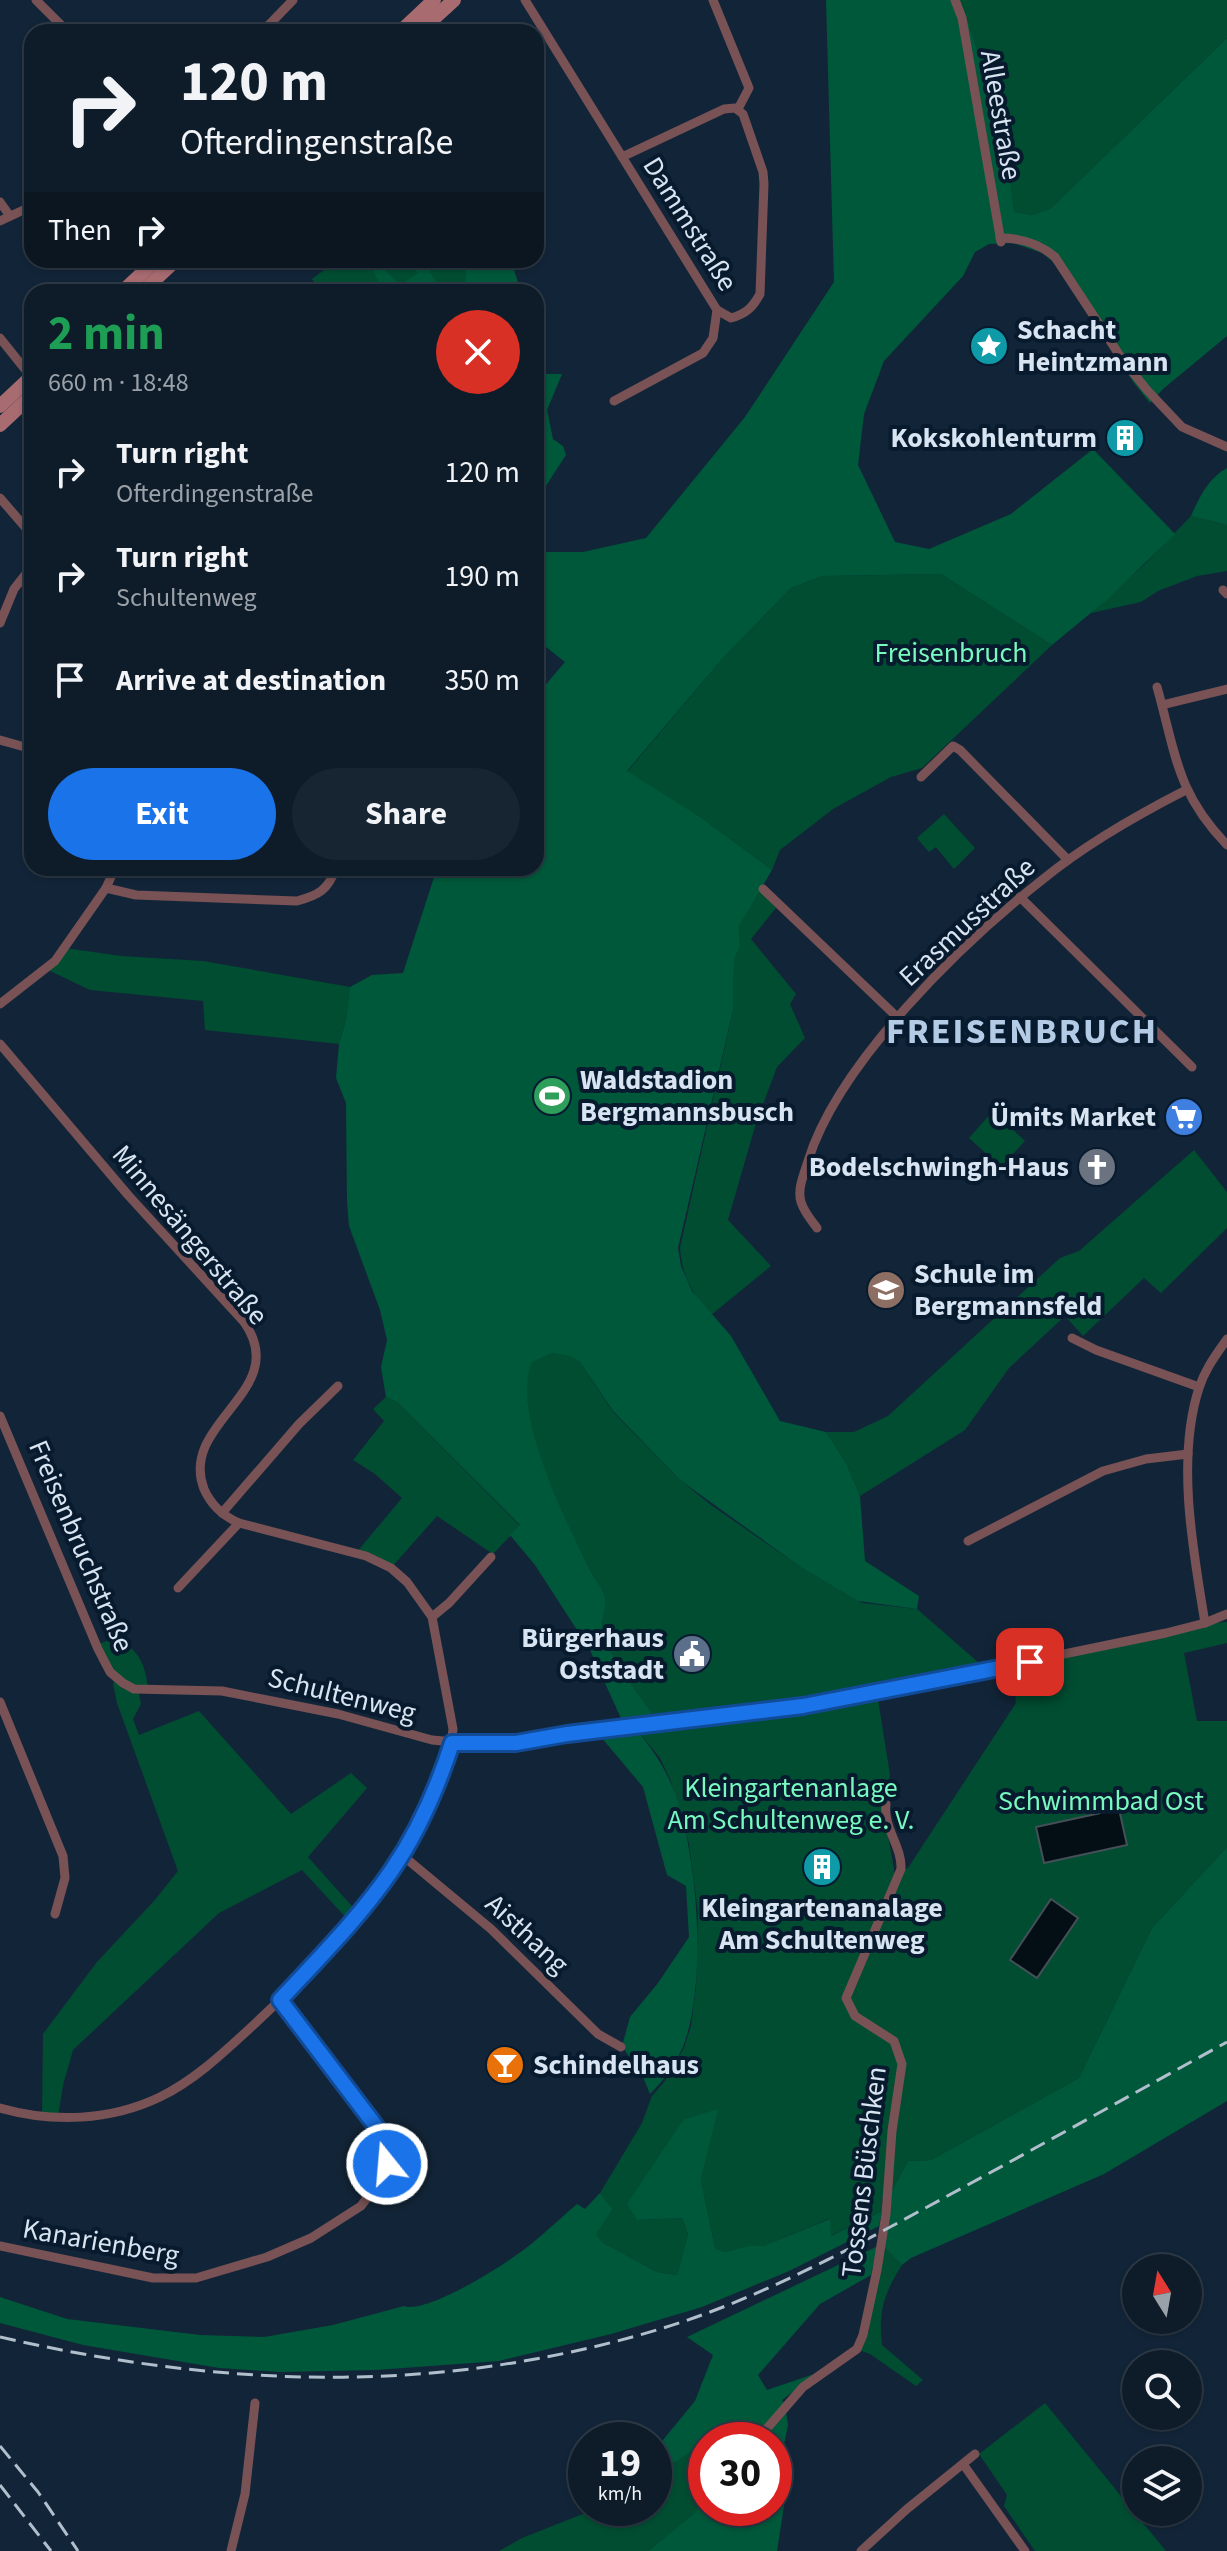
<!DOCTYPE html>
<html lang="en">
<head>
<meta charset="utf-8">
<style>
	:root { --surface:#0e1c2a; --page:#172532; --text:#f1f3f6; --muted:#9ba1a8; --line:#2e3a47; --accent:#1a73e8 }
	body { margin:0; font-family:"Source Sans 3",sans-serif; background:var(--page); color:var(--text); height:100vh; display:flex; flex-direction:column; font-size:30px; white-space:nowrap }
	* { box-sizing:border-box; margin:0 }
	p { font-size:26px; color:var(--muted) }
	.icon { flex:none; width:44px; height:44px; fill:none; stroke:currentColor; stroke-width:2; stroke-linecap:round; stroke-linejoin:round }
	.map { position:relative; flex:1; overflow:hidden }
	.drawer { position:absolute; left:24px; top:284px; width:520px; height:592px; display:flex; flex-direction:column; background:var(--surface); border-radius:24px; box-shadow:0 2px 6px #0004,0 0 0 2px var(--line) }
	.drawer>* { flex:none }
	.banner { position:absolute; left:24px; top:24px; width:520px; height:244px; border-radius:24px; box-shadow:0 2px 6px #0004,0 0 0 2px var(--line); background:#0e1c2a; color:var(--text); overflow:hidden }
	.needle { width:52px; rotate:349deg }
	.buttons { position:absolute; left:1122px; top:2254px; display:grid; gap:16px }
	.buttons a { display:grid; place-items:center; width:80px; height:80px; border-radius:50%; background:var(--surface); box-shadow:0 2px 6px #0004,0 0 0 2px var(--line); font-size:40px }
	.speed { position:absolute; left:568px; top:2422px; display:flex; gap:16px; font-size:40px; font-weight:700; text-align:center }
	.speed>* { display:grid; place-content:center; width:104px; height:104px; border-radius:50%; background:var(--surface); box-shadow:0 2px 6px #0004,0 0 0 2px var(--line); line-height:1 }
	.speed small { font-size:20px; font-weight:400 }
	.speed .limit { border:12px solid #d22; background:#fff; color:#111 }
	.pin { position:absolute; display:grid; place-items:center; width:68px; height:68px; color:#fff; margin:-34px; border-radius:16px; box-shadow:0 4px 12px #0006 }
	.me { position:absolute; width:88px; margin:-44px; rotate:343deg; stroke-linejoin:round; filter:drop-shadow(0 0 6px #0008) }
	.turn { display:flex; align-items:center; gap:28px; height:168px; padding:0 24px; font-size:36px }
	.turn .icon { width:104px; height:104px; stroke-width:2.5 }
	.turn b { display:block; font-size:56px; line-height:68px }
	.then { display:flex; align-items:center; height:76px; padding:0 24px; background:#0003; gap:16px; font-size:30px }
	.round { display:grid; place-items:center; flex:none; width:84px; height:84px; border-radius:42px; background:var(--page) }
	.overview { display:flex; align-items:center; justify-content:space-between; height:136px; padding:0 24px }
	h1 { font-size:48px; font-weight:700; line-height:60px; color:#1e9e55 }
	.primary-button { display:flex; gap:16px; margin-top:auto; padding:16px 24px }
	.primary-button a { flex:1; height:92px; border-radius:48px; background:var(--accent); color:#fff; font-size:32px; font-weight:700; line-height:92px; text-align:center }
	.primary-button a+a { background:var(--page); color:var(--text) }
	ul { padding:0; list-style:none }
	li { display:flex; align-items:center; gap:24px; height:104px; padding:0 24px }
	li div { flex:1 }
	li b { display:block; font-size:30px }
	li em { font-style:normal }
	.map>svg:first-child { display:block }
	.green { fill:#004d32 }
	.forest { fill:#00583a }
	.water { fill:#040f15; stroke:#444f57; stroke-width:2 }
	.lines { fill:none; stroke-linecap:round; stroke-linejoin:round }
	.minor { stroke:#785254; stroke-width:9 }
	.secondary { stroke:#a76b70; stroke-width:14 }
	.rail { stroke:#b1becc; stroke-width:3; stroke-dasharray:16 8; stroke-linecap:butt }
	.route-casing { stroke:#114b97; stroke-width:20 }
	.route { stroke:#1a73e8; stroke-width:14 }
	.labels { text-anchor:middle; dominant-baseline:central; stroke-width:8; stroke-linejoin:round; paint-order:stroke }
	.street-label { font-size:28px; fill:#d8e4f1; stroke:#081b2e }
	.poi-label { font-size:28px; font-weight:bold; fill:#d8e4f1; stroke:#081b2e; text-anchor:start }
	.park-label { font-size:28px; fill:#78f9bf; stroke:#081b2e }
	.district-label { font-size:36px; font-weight:bold; letter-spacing:2px; fill:#b3cbe5; stroke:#081b2e }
</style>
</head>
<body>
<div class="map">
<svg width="1227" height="2551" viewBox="0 0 1227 2551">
	<rect width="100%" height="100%" fill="#122538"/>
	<g class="green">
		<path d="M961,0H1227V38L1050,209L1032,215L1014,212L1005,138L989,103L987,80Z"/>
		<path d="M331,260H466V291L440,288L389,292H302L314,282L312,279L332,264Z"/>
		<path d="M1191,516L1227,525V571L1197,576L1158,591L1141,602L1091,613L1145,564Z"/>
		<path d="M941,574L1052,645L922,768L891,777L833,809L780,850L772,870L699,816L627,772L723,658L791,588L823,576Z"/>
		<path d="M944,814L975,848L954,869L936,847L929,852L917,838Z"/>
		<path d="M759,887L776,908L751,939L796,994L790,1004L805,1038L777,1067L756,1123L728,1220L771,1266L711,1315C693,1294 682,1277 680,1248L733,1010L734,960L740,947L739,926Z"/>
		<path d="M65,948L121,956L203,961L350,987L346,1020L339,1044L205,1030L203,1001L90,990L46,969Z"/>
		<path d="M993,1111L1025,1141L1001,1167L969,1138Z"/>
		<path d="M1194,1150L1227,1192V1228L1161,1293L1144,1278L1083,1336L1065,1316L1009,1368L965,1430L860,1496L846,1463L826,1432H854L888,1416L1060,1258L1079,1251Z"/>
		<path d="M552,1353L571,1355L580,1362L613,1412L679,1479L711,1505L802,1568L862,1603L917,1609L979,1663L877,1693L890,1775L884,1813L895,1875L908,1868L1016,1703L1012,1666L1206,1623L1227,1622V1643L1184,1653L1197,1721H1227V1847L1152,1928L1079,2078L931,2160L908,2161L888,2198H882V2211L830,2236L829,2219L763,2246H748L725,2252L715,2248L701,2180L717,2110L684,2119L638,2220L682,2218L688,2234L677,2275L657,2272L602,2242L595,2234L613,2209L600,2193L642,2123L652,2096L665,2081L684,2048L691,2026L696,1987L698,1912L689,1844L670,1779L660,1758L634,1726L658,1722C640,1694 614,1665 603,1633C599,1622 608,1608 605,1597C603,1588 594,1578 590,1570C567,1522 509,1412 532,1361Z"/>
		<path d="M386,1397L397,1402L520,1526L493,1554L437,1516L391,1568L356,1553L402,1498L375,1474L353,1460L384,1421L373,1409Z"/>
		<path d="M112,1639C138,1645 146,1665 148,1690L138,1689L141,1704L133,1719L139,1735L199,1711L291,1814L351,1773L367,1788L308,1857L358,1913L350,1922L302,1870L219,1913L73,2050L63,2085L58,2117H42L43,2034L97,1962L154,1901L178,1871L117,1703L113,1684L116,1677L96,1645Z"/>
		<path d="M883,2246L902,2265C884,2293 878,2312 882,2345L923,2380L916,2386L870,2354L856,2349L869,2331V2309Z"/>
		<path d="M1045,2403L1166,2551H1035L1004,2506L1007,2495L979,2454Z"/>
		<path d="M706,2441V2491L696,2513L648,2551H499L522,2538L598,2508H654V2475Z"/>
	</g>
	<g class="forest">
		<path d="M826,0H961L987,80L989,103L1005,138L1014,212L1032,215L1050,209L1227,38V336L1163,389L1150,403L1134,383L1086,312L1069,281L1052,261L1042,253L1013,243L989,244L975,252L963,276L884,361L864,414L858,465L895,542L929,549L1011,514L1093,449L1175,534L1109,598L1052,645L941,574L823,576L791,588L723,658L627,771L699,816L772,870L739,926L740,947L734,960L733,1010L678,1248L681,1266L692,1291L731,1336L780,1421L826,1432L846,1463L860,1496L865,1561L919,1596L917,1609L858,1601L802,1568L680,1480L613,1411L580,1362L571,1356L552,1353L532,1362C510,1412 567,1522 590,1570C594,1578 603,1588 605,1597C608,1608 599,1622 603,1633C614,1665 640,1694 658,1722L634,1726C647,1743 659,1758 668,1777C698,1839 709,1985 682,2049C674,2066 663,2081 650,2094L643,2077L622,2046L630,2017L658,1983L689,1937L686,1886L667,1875L643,1787L596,1731L625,1727L590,1650L535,1565L510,1535L520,1525L397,1402L386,1397L381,1367L387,1340L380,1310L349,1226L347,1202L346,1103L336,1078L339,1044L346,1020L350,987L372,975L403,973L437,868H536V696L565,662L536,639V552H583L646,538L745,417L834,282Z"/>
		<path d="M409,260H422L440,288L466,291V260H511L521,292H384L373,271L381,266L400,285L418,273Z"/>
		<path d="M536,343L540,374H562L547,410L553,439L563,446L566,455L536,501Z"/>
		<path d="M1227,468V525L1191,516C1199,498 1209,477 1227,468Z"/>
		<path d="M1227,1847V2101L1104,2174L911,2258L902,2265L883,2246L888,2198L908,2161L931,2160L1079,2078L1152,1928Z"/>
		<path d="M718,2109L701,2180L715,2248L725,2252L748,2246H763L830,2219L831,2236L882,2211L879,2226L789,2271L702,2307L611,2334L499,2361L376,2370L280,2372L219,2368L83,2345L0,2323V2297L67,2319L200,2335L264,2337L333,2325L404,2306C425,2314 496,2270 515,2256C537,2241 557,2221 577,2204L585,2209L600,2193L613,2209L596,2234L602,2242L657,2272L677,2275L688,2234L682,2218L637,2220L627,2204L684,2119Z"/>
		<path d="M878,2246L871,2275L820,2304L758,2375L767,2390L820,2372L782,2400L785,2404L788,2425L777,2479L784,2506L777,2551H648L695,2513L706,2491V2508H774V2440H736L734,2424L654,2475V2451L695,2401L713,2355L687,2337Z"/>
	</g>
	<g class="water">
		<path d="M1119,1809L1127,1845L1044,1863L1036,1827Z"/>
		<path d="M1051,1899L1078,1918L1037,1978L1010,1960Z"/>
	</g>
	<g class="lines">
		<g class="minor">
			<path d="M36,0L68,32"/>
			<path d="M525,0L717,310L731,318C746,314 753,307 760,294L764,184L763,172L743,114L735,108L724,109L622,157"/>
			<path d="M713,0L749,88L738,109"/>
			<path d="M955,0L962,18L1001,242"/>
			<path d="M262,32L293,0"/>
			<path d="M0,202L10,216"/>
			<path d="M0,221L32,206"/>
			<path d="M1000,238C1021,238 1039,243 1055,257L1122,359L1147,390L1182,427L1227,447"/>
			<path d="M0,338L32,378"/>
			<path d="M614,401L703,353L713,338L717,310"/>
			<path d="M0,498L32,535"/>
			<path d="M1223,590L1227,594"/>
			<path d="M0,623L14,589L32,566"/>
			<path d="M1157,687C1176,754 1176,792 1227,845"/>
			<path d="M1162,705L1227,689"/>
			<path d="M0,740L32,749"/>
			<path d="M921,777L953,746L960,750L1068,860"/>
			<path d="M106,888L136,895L297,901C319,895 328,890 336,868"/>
			<path d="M763,889L897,1017"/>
			<path d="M1020,897L1192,1067"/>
			<path d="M0,1004L55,961L106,888L115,868"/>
			<path d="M0,1044L128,1195L244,1322C293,1391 178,1422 204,1489C211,1505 223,1516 239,1523L366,1556L391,1568L407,1582L432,1617L453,1729C451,1751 441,1772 432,1792C392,1886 322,1962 247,2031C221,2055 193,2081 160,2097C110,2121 53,2123 0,2108"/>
			<path d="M817,1228C811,1220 804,1212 801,1202C797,1189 804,1174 808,1161C838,1063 962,943 1042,880C1082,847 1139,814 1186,790"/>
			<path d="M1072,1338L1096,1350L1199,1387"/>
			<path d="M0,1416L98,1649L110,1672L123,1683L134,1689L222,1691L338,1714L432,1740L477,1744L516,1743L840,1700L1166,1633L1205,1623L1227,1614"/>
			<path d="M222,1513L299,1424L338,1386"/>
			<path d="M968,1541L1103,1471L1146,1459L1188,1454"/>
			<path d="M178,1588L239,1523"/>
			<path d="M432,1617L449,1603L491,1557"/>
			<path d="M1205,1623C1193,1550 1176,1459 1199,1388C1205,1369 1216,1355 1227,1339"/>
			<path d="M0,1702L63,1856L65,1878L55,1914"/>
			<path d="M402,1855L491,1929L598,2034L621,2047"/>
			<path d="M0,2246L153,2278H196L267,2257L311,2238L361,2206L387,2171V2148L375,2125L280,2000"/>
			<path d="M757,2440L803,2387L857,2349L863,2335L877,2270L886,2214L892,2131L902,2064L894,2041L855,2016L846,1998L901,1869C902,1846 883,1828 886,1804"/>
			<path d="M963,2464L1025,2551"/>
			<path d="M231,2551L245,2494L255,2403"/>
			<path d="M861,2551L907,2509L975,2454"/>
		</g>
		<g class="secondary">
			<path d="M400,32L434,0"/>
			<path d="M419,32L454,0"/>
			<path d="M122,292L156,260"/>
			<path d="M142,292L176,260"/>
			<path d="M0,406L32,376"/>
			<path d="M0,425L32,395"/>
		</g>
		<g class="rail">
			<path d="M0,2337C224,2388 438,2396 660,2329C759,2299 850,2249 940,2200C1036,2148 1131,2095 1227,2042"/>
			<path d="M0,2446L38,2492L78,2551"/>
			<path d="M0,2485L51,2551"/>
		</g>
	</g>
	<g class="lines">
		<g class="route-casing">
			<path id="route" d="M387,2164L384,2141L375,2125L280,2000C319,1958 360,1917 392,1870C418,1832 438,1786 452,1743H516L567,1734L803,1706L1030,1662"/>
		</g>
		<use href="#route" class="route"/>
	</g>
	<defs>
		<g id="sight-disc" transform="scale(2)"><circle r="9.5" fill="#0f9aa8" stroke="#081b2e"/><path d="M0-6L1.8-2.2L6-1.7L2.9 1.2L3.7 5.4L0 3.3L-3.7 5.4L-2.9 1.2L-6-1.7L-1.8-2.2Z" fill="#fff"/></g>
		<g id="building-disc" transform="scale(2)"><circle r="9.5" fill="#0f9aa8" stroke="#081b2e"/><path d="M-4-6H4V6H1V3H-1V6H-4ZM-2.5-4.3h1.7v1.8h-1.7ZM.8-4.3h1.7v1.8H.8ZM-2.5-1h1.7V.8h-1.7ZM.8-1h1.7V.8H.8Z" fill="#fff"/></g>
		<g id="stadium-disc" transform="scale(2)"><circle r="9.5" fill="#2e9e5b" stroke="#081b2e"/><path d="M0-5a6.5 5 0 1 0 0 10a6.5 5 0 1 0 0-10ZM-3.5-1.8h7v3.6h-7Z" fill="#fff"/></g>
		<g id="supermarket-disc" transform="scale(2)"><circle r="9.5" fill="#3f7fe0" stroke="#081b2e"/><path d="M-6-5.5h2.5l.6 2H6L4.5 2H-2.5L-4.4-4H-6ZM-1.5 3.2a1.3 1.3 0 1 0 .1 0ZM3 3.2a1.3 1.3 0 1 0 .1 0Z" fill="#fff"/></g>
		<g id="church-disc" transform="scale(2)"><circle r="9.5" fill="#6b7280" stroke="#081b2e"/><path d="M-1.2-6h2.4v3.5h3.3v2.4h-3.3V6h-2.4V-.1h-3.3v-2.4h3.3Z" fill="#fff"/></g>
		<g id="school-disc" transform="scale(2)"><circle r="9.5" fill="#8d6e63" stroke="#081b2e"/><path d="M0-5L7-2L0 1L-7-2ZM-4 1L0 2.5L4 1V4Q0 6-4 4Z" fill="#fff"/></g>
		<g id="civic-disc" transform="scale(2)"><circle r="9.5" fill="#5c6f8a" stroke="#081b2e"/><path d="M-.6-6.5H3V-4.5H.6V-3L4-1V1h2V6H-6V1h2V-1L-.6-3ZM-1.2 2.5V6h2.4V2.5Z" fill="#fff"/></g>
		<g id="bar-disc" transform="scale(2)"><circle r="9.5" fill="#e8710a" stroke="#081b2e"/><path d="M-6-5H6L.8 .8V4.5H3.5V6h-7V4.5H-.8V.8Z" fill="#fff"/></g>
	</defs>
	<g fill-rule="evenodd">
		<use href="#sight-disc" x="989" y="346"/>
		<use href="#building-disc" x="1125" y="438"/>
		<use href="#stadium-disc" x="552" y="1096"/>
		<use href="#supermarket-disc" x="1184" y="1117"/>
		<use href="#church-disc" x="1097" y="1167"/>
		<use href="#school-disc" x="886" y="1290"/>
		<use href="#civic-disc" x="692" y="1654"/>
		<use href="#building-disc" x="822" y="1867"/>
		<use href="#bar-disc" x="505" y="2065"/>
	</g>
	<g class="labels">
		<g class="street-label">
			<text transform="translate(1001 115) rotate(80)">Alleestraße</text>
			<text transform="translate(690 224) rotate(58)">Dammstraße</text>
			<text transform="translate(967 922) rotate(-43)">Erasmusstraße</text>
			<text transform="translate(190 1235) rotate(50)">Minnesängerstraße</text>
			<text transform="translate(81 1546) rotate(67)">Freisenbruchstraße</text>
			<text transform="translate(342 1695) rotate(14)">Schultenweg</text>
			<text transform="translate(527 1934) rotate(43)">Aisthang</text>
			<text transform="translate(864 2172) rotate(-83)">Tossens Büschken</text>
			<text transform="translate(101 2242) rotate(10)">Kanarienberg</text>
		</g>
		<g class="poi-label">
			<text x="1017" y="330">Schacht<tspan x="1017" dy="32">Heintzmann</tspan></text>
			<text x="1097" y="438" text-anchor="end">Kokskohlenturm</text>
			<text x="580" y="1080">Waldstadion<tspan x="580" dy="32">Bergmannsbusch</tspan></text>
			<text x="1156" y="1117" text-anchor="end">Ümits Market</text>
			<text x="1069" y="1167" text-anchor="end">Bodelschwingh-Haus</text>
			<text x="914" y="1274">Schule im<tspan x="914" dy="32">Bergmannsfeld</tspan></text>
			<text x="664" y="1638" text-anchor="end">Bürgerhaus<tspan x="664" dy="32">Oststadt</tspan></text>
			<text x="822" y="1908" text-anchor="middle">Kleingartenanalage<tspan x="822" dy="32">Am Schultenweg</tspan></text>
			<text x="533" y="2065">Schindelhaus</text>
		</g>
		<g class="park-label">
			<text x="951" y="653">Freisenbruch</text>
			<text x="791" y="1788">Kleingartenanlage<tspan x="791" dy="32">Am Schultenweg e. V.</tspan></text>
			<text x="1101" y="1801">Schwimmbad Ost</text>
		</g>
		<g class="district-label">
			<text x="1022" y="1031">FREISENBRUCH</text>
		</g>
	</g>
</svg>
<div class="buttons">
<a><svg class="needle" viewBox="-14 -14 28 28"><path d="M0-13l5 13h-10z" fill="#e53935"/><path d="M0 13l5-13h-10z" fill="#9ba1a8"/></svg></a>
<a><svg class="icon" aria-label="search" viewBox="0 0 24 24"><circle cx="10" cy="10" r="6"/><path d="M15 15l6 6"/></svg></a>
<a><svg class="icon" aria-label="layers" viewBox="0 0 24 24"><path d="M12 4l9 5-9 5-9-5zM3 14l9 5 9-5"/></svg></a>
</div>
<div class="speed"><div>19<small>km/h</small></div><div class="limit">30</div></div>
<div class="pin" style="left:1030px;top:1662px;background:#d93025"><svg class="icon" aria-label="arrive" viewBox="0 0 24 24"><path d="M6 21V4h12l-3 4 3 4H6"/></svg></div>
<svg class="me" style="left:387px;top:2164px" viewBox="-20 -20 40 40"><circle r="17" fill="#1a73e8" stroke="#fff" stroke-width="3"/><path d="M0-11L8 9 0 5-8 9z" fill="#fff"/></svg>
<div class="banner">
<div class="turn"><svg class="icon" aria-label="right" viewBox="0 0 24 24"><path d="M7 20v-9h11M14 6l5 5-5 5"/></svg><div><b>120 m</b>Ofterdingenstraße</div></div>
<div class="then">Then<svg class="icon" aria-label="right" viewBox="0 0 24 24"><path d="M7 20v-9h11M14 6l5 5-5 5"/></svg></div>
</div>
<section class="drawer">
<div class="overview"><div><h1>2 min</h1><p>660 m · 18:48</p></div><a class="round" style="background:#d93025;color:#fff"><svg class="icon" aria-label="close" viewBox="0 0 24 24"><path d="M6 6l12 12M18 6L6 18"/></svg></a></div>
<ul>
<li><svg class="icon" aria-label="right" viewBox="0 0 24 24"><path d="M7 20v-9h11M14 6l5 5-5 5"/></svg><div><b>Turn right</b><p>Ofterdingenstraße</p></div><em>120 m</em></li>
<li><svg class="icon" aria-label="right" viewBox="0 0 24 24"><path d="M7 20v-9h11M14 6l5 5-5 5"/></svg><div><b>Turn right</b><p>Schultenweg</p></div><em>190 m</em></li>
<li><svg class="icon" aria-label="arrive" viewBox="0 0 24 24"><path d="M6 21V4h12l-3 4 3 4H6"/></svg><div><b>Arrive at destination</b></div><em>350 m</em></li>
</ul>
<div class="primary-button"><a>Exit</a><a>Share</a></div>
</section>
</div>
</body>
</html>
